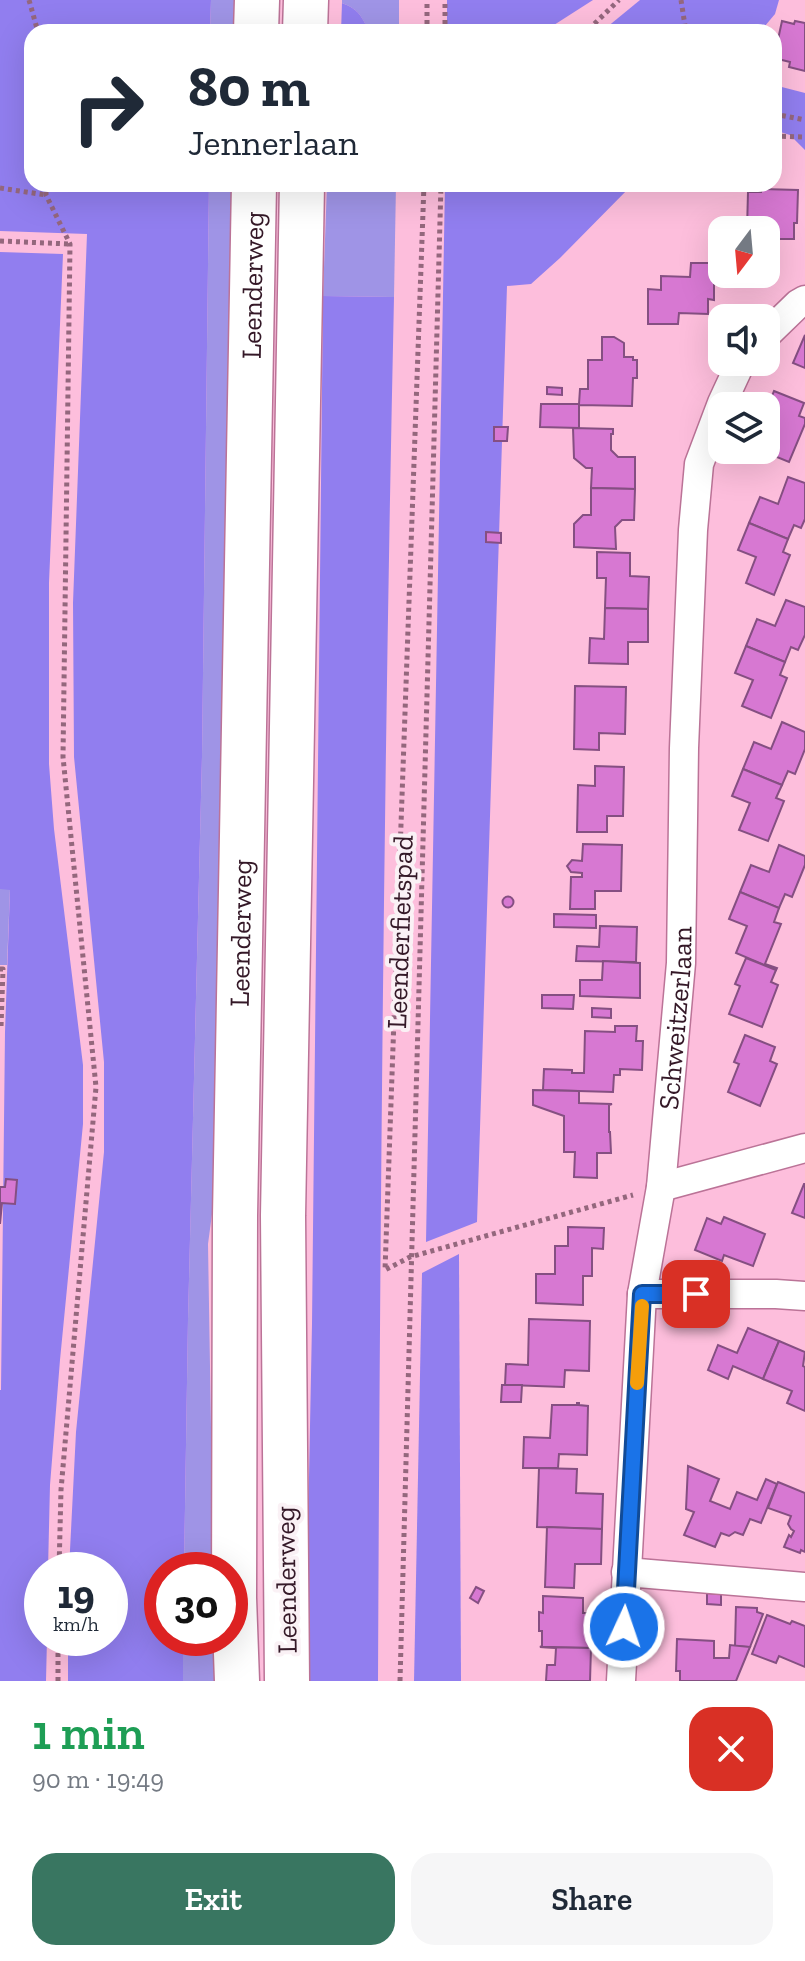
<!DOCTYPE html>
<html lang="en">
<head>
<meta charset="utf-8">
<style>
	:root { --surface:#fff; --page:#f6f6f7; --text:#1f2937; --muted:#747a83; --accent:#397661 }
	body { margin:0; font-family:"Zilla Slab",serif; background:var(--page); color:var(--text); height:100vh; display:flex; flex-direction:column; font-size:30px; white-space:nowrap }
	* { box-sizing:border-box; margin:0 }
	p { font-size:26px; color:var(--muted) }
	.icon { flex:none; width:44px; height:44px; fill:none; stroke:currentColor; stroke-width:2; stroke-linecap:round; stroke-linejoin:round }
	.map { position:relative; height:1681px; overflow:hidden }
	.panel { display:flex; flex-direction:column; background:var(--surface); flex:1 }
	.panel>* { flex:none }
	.top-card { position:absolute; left:24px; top:24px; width:758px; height:168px; border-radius:24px; box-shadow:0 8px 32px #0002; background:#fff; color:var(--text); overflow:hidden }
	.needle { width:52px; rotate:196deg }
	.fabs { position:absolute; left:708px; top:216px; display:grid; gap:16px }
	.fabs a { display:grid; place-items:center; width:72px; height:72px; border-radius:16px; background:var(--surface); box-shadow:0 8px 32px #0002; font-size:40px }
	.speed { position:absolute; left:24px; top:1552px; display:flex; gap:16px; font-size:40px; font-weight:700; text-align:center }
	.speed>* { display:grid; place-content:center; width:104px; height:104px; border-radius:50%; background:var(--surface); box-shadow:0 8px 32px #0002; line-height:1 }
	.speed small { font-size:20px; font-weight:400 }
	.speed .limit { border:12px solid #d22; background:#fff; color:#111 }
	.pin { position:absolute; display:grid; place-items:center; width:68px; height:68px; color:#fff; margin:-34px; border-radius:16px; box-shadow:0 4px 12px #0006 }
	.me { position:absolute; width:88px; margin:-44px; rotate:3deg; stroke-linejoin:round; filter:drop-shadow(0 0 6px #0008) }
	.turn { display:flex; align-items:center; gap:28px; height:168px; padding:0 32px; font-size:36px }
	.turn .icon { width:104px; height:104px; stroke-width:2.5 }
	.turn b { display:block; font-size:56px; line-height:68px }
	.round { display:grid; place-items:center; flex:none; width:84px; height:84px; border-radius:24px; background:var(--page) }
	.summary { display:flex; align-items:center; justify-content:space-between; height:136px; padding:0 32px }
	h1 { font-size:48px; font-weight:600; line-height:60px; color:#1e9e55 }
	.primary-button { display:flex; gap:16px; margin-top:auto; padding:16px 32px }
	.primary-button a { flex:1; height:92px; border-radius:24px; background:var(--accent); color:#fff; font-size:32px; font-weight:600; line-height:92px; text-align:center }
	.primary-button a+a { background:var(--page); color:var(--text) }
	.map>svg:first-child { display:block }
	.green { fill:#9f94e6 }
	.forest { fill:#917eef }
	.building { fill:#d778d2; stroke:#854f82; stroke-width:2 }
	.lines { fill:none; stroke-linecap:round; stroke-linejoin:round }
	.street-casing { stroke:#bb7397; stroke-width:31 }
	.primary-casing { stroke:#bb7397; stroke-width:47 }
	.path { stroke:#94677d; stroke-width:5; stroke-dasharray:4 4; stroke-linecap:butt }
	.street { stroke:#fff; stroke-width:28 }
	.primary { stroke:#fff; stroke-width:44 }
	.route-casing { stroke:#114b97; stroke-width:20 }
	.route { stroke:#1a73e8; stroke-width:14 }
	.slow { stroke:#f59e0b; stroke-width:14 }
	.labels { text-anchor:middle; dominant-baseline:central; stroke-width:8; stroke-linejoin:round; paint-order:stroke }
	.street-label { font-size:28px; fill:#341827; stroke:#faf1f5 }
</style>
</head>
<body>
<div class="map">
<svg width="805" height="1681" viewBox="0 0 805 1681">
	<rect width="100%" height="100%" fill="#fdbedc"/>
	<g class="green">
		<path d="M211,0H239V32H210Z"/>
		<path d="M342,0H399V32H369C362,16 358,9 342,3Z"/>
		<path d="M209,184H237L218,1169L208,1244L212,1489L221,1550V1570H184L188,1320L202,757Z"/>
		<path d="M327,184H396L394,297L323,296Z"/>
		<path d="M0,889H10L7,965H0Z"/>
		<rect x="183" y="1638" width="40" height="43"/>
	</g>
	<g class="forest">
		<path d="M0,0H211L210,32H32V184H209L202,757L188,1320L184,1570H162V1638H183V1681H68V1638H110V1570H69L76,1432L104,1152V1062L74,757L73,603L87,234L0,231Z"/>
		<path d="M447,0H593L543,32H447Z"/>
		<path d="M640,0H779L775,14L760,32H601Z"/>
		<path d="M342,3C358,9 362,16 369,32H341Z"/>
		<path d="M774,85L805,93V150L790,135L774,130Z"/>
		<path d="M445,184H633L560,258L531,284L507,286L477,1222L426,1242Z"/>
		<path d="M0,252L63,254L49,583V764L54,829L83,1065V1124L60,1360L50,1485L48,1570H42V1638H47L46,1681H0V1390H1L5,1032L10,890L0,889Z"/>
		<path d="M323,296L394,297C384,759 380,1220 378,1681H305L312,1324Z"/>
		<path d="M459,1254L461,1681H414L422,1273Z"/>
	</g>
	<g class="building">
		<path d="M782,21L794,24L795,21L805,23V71L789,67L790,62L774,58Z"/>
		<path d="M761,189L798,190L797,223H794V239H766V249V230H747L748,192H761Z"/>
		<path d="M691,263H714V300L708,299V314L679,313L678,324H648V289L661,290V276L690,277Z"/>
		<path d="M805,335V368L793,363Z"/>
		<path d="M602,337H614L624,343V357H633V360H637V378H633L632,406L579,405V428L540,427L541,404H579L580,389H588V360H602Z"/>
		<path d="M547,387L562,388V395L547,394Z"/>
		<path d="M774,391L804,403L799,416L805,418V424L789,462L760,450H766V425L768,420L766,419V411Z"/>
		<path d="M494,427H508L507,441H494Z"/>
		<path d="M573,428L613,429V434H611V450L618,457H635V489L591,488L592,468H586L574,458Z"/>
		<path d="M788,477L805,483V519L801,528L794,525L788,539L749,523L760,497L778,504Z"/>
		<path d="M591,488L635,489L634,520H622L615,527L616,549L574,547V524L583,515H591Z"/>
		<path d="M749,523L788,539L783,552L790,555L774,595L746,583L756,557L738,550Z"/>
		<path d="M486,532L501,533V543L486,542Z"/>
		<path d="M597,552L630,553V576L649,577L648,609L605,608L606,578H597Z"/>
		<path d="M786,600L805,607V635L798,650L791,647L785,662L746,646L757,619L775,626Z"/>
		<path d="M605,608L648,609V642H628V664L589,663L590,638L604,639Z"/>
		<path d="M746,646L785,662L780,675L787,678L771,718L742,706L753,680L735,673Z"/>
		<path d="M575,686L626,687L625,734L599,733V750L574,749Z"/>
		<path d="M782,722L805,732V749L795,774L788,771L782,785L743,769L754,742L771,749Z"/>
		<path d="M595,766L624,767L623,816H607V832H577L578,785L595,786Z"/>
		<path d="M743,769L782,785L776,798L784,801L768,841L739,830L750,803L732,796Z"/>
		<path d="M583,844L622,845L621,891H595V909H570L571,877H582V873L571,872L567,866L572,860L582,861Z"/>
		<path d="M779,845L805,856V865L792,897L785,894L779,908L740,892L751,865L769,872Z"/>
		<path d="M740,892L779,908L774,922L781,924L765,964L777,968L776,970L736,953L747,926L729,919Z"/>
		<circle cx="508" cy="902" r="5.5"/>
		<path d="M554,914L596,915V928L554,927Z"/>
		<path d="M600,926L637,927L636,962L576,961L577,946L599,947Z"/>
		<path d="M746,958L776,970L771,982L778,985L762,1027L729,1014L740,986L735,984Z"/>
		<path d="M603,961L640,963V998L580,996V980H602Z"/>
		<path d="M542,995H574L573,1009L542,1008Z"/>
		<path d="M592,1008L611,1009V1018L592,1017Z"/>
		<path d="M615,1026H637L636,1041H643L642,1070L620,1069V1075H614L613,1092L543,1090L544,1069L572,1070V1073H584L585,1031L615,1032Z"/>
		<path d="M745,1035L775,1047L770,1061L777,1064L760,1106L728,1092L739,1064L734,1062Z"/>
		<path d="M533,1090L579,1091V1103L612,1104L609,1105V1132H610L611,1153H597V1178L574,1177L575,1152H564V1116L533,1105Z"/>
		<path d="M6,1179L17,1180L15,1204L2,1203L0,1224V1187H5Z"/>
		<path d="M804,1184H805V1218L792,1213Z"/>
		<path d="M724,1217L765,1234L753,1266L724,1255L722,1261L695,1250L707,1218L721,1224Z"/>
		<path d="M568,1227L604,1228L603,1249L592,1248V1276H583V1305L536,1303V1274H555V1246H568Z"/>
		<path d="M529,1319L590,1321L589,1371L565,1370L564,1387L505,1385L506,1364L528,1365Z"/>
		<path d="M748,1328L779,1341L763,1379L733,1366L728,1379L708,1370L718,1345L737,1353Z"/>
		<path d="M779,1341L805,1352L803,1366L805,1367V1411L787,1403L792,1391L763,1379Z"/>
		<path d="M502,1385H522L521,1402H501Z"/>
		<path d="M577,1403H579V1405L588,1406L587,1455L559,1454L558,1468H523L524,1437L550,1438L552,1405H577Z"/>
		<path d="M688,1466L719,1479L710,1501L730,1509L737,1492L757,1500L766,1479L777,1484L761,1523L750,1519L743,1535L735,1532L729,1536L721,1533L715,1547L684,1535L694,1512L686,1509Z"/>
		<path d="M539,1468L577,1469L576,1493L603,1494L602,1529L537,1527Z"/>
		<path d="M778,1482L805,1493V1552L801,1550L800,1553L784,1547L789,1535L791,1537L794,1531L791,1529L788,1524L791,1516L768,1508Z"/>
		<path d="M547,1527L602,1529L601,1564H575L574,1588L545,1587Z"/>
		<path d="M476,1587L484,1591L478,1603L470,1598Z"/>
		<path d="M707,1593L721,1594V1605L707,1604Z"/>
		<path d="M543,1596L583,1598V1613H592L591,1648L540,1647L542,1646V1631H539V1612L543,1613Z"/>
		<path d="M736,1607L757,1608V1612L763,1614L750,1647L735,1646Z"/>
		<path d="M767,1615L790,1624L792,1621L805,1626V1667L779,1656L776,1663L752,1654Z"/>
		<path d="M677,1639L714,1641V1658H729L730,1645L750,1647L736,1681H680V1671H676Z"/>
		<path d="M540,1647L591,1648L590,1681H546L547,1665H555L556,1648Z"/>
	</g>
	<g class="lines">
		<g class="street-casing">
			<g id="street">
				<path d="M766,335L798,304L805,300"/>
				<path d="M661,1187L805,1148"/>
				<path d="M642,1294H776L805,1296"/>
				<path d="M626,1572L805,1587"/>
				<path id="s1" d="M621,1681L642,1294L661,1187L681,963L684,748L693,530L699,464L722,403L741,362"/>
			</g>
		</g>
		<g class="primary-casing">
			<g id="primary">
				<path d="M256,32L257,0"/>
				<path d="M305,32L306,0"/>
				<path id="s2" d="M237,1681L234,1598L235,1216L254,184"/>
				<path d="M287,1681L283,1216L302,184"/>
			</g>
		</g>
		<g class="path">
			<path d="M29,0L38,32"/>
			<path d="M681,0L686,32"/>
			<path d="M427,32V0"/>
			<path d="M445,32V0"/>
			<path d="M581,32L590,28L619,0"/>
			<path d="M774,114L805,120"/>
			<path d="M774,136L805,137"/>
			<path d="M46,184V195L70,244L63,757L96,1087L61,1490L59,1570"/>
			<path d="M424,184L385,1270L410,1257L633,1195"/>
			<path d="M0,188L46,195"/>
			<path d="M0,241L69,244"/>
			<path d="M0,969H3L1,1027H0"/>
			<path d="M58,1681V1638"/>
			<path d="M400,1681L441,184"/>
		</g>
		<use href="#street" class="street"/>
		<use href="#primary" class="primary"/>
	</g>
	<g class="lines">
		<g class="route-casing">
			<path id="route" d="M624,1627L642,1294H696"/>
		</g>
		<use href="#route" class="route"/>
		<path class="slow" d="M637,1383L642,1306"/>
	</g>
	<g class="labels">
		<g class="street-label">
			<text stroke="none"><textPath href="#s2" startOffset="1396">Leenderweg</textPath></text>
			<text stroke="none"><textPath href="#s2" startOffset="748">Leenderweg</textPath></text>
			<text transform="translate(400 932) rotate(-88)">Leenderfietspad</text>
			<text stroke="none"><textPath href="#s1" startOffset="666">Schweitzerlaan</textPath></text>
			<text transform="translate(286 1580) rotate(-91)">Leenderweg</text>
		</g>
	</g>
</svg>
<div class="fabs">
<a><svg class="needle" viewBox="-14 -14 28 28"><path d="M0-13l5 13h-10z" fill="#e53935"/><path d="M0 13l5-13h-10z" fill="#747a83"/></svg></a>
<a><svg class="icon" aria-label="sound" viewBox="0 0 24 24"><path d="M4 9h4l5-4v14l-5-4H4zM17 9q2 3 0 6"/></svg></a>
<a><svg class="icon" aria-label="layers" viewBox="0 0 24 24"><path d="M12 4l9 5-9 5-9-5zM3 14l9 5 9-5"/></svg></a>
</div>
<div class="speed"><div>19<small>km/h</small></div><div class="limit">30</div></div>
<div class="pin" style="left:696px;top:1294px;background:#d93025"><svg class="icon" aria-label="arrive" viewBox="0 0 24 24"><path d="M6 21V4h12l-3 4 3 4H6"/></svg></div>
<svg class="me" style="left:624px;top:1627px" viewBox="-20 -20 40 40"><circle r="17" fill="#1a73e8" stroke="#fff" stroke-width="3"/><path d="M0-11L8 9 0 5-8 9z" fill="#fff"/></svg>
<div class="top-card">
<div class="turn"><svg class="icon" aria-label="right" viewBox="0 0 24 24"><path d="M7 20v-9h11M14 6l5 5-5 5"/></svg><div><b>80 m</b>Jennerlaan</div></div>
</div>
</div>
<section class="panel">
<div class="summary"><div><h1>1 min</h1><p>90 m · 19:49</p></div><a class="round" style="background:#d93025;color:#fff"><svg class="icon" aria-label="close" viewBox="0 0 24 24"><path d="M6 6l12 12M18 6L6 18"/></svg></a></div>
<div class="primary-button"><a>Exit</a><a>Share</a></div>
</section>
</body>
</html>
